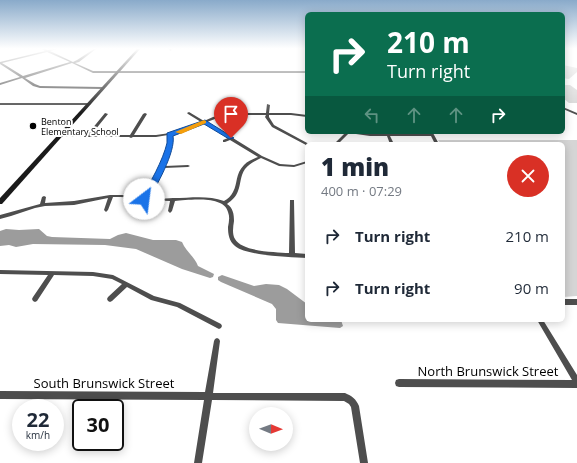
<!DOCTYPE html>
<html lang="en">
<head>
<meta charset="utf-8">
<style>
	:root { --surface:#fff; --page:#f6f6f7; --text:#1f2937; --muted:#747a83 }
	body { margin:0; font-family:"Open Sans",sans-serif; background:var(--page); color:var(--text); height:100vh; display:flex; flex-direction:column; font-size:15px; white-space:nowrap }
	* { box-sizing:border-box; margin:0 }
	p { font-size:13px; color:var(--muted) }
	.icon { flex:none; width:22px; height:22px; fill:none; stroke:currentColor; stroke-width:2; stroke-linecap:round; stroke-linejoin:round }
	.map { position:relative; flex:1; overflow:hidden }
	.sheet { position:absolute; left:305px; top:142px; width:260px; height:180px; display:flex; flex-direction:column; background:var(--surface); border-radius:6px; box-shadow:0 2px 10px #0003 }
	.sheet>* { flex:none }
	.guide { position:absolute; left:305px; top:12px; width:260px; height:122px; border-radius:6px; box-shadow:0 2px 10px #0003; background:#0b6e4f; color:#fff; overflow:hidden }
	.needle { width:26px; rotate:91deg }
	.controls { position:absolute; left:249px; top:407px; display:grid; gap:8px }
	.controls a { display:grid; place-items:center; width:44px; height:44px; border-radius:50%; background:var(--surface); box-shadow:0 2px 10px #0003; font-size:20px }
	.speed { position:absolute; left:12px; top:399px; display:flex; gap:8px; font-size:20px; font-weight:700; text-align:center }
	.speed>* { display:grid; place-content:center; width:52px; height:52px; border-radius:50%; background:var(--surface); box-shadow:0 2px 10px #0003; line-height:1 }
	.speed small { font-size:10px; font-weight:400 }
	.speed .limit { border:2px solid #111; border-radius:6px; background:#fff; color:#111 }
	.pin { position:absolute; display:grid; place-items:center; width:34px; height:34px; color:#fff; margin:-41px -17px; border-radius:50% 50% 50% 0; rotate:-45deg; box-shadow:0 0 4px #0007 }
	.pin .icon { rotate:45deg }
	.me { position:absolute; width:44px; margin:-22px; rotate:30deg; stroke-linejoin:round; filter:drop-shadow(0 0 3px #0008) }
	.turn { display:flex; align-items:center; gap:14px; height:84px; padding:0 16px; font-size:18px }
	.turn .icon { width:52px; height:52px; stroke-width:2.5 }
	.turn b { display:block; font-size:28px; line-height:34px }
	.lanes { display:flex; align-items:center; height:38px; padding:0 16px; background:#0003; justify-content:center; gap:20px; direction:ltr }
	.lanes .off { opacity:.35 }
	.round { display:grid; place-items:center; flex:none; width:42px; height:42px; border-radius:21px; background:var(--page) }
	.summary { display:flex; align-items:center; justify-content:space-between; height:68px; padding:0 16px }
	h1 { font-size:24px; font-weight:800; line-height:30px }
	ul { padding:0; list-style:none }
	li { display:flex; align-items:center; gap:12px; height:52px; padding:0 16px }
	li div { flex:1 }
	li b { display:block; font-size:15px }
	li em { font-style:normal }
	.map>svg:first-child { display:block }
	.green { fill:#d5d5d5 }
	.water { fill:#9c9c9c }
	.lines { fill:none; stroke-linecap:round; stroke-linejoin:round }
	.street { fill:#4e4e4e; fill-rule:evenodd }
	.secondary { fill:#1b1b1b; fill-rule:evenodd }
	.route { fill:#1a73e8; stroke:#114b97 }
	.slow { fill:#f59e0b }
	.poi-dot { fill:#000; stroke:#fff; stroke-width:1.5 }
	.labels { text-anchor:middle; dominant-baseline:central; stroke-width:4; stroke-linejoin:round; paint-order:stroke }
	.far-poi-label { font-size:9px; fill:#000; stroke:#fff; text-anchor:start }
	.near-street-label { font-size:13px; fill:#000; stroke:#fff }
</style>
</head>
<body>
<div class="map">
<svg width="577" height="463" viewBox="0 0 577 463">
	<rect width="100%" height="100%" fill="#fff"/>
	<g class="green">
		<path d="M563,65L577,68V72L569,79L563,78Z"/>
		<path d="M563,85H570L577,90V103H569L563,98Z"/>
		<path d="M438,140H577V296L563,297V144H441Z"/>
	</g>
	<g class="water">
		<path d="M6,229L19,230L39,229L47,236L52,237L110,239L118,235L126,233L153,240H176L182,242C186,252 195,257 198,266L214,274L213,277L210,278L182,269L136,249L105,245L33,244L16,247L9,245L0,246V231Z"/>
		<path d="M222,275L254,286L266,284L279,285L287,289L307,304V320H341L343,326L340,328L278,323L276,320V309L272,304L221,282L218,280V277Z"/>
	</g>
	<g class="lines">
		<g class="street">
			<path d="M42,49H44L48,50L57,49L50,51L73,62L77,60L94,49H96L79,62L75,63L93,71H307V73H93L72,63L25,78L35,84L40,86L103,87H104V89L40,88L33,86L22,78L0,85V83L20,77L0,64V62L45,51ZM47,52L70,62L23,76L2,63Z"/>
			<path d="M169,49H171L172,50L170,51Z"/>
			<path d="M0,103H89L91,104L89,105H0Z"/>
			<path d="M267,104L270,105L269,113H291L307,115V117L291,115H269V117L274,125L309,144H307V145H306L272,127L265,117L266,115H231L215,119L207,122L262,156L280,164L294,165L307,161V163L294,167L279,166L261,158C255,161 249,164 245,169C240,176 241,184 238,191C236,197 232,200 227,204C233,208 234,214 234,221C233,227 232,234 235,239C242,252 276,252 289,253L290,201V200H294V201L295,253L307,254V258C290,257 247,256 235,246C229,241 228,234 228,227C229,222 230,217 228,212C224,195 188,200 175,201L172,211L170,213L168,211L170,201L144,200C135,197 123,197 113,197L108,210L106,212L104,210L108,198L74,205L45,206L35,208L11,216L0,219V215L40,204L42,197L44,196L46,197L45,203L74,201L110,195H124L143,197L151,186L160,168L159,167C166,160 168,145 168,135L156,137H133L131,138L129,137H59L57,136L59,135H87L105,113L108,114L91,135H130L143,114L145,113L147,114L134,135H156L177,132L201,122L188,114L187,113L189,112L204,121L213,117L231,113H266ZM204,123L228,138L223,140V142H225L230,140L258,157C253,159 248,161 244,165C235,174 238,183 233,192C231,196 228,199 224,201C208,195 191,198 173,198C165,199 156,198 148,197L155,186L164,168L188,167L190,166L188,165L165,166C169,156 172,146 172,135L179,134Z"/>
			<path d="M563,107L577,113V115L563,109Z"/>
			<path d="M346,132H356L370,134H430V132H431L433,133L439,144H435L431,136H390L394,144H390L387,136H370L349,133L338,144H334Z"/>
			<path d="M0,270L93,272L113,275L154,296L180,303L221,324L222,326L221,328L219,329L217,328L177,307L151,300L127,287L112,301L110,302L108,301L107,299L108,297L122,284L112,279L93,276L54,275L37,301L35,302L33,301L32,299L33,297L48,275L0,274Z"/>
			<rect x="563" y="299" width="14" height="6"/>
			<path d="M537,320H543L577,375V388L399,387L396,386L395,383L396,380L399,379L572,380Z"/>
			<path d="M217,338L219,339L220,341L213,393H345C352,396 356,399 359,406L368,463H360L351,407L349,404L344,401L212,400L202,463H194L204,400L0,399V391L205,392L214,341L215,339Z"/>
		</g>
		<path class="secondary" d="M137,49H140L2,204H0V198Z"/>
	</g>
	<linearGradient id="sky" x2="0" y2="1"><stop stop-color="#89aaca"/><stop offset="0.43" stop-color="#fff"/><stop offset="1" stop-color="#fff" stop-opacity="0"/></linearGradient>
	<rect width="577" height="113" fill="url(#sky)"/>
	<path class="route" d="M205,120L234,138L229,139L204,124L173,136C176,151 156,188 147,201H141L140,199C150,184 163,160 167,143C167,140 167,136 167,133Z"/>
	<path class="slow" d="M204,120L206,121V123L181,134L175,132Z"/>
	<circle class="poi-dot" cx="33" cy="126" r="4"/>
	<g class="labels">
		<g class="far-poi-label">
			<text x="41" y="121">Benton<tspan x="41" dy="10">Elementary School</tspan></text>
		</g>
		<g class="near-street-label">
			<text x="488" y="371">North Brunswick Street</text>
			<text x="104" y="383">South Brunswick Street</text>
		</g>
	</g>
</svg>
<div class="controls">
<a><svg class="needle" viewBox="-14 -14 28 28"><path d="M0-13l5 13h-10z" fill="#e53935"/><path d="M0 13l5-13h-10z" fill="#747a83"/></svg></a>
</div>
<div class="speed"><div>22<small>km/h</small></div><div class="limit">30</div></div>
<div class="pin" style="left:231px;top:138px;background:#d93025"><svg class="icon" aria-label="arrive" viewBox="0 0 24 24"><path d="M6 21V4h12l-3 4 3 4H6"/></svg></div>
<svg class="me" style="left:144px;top:199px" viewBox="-20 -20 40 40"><circle r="19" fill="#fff"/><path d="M0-13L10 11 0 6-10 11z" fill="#1a73e8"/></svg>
<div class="guide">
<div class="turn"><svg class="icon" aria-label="right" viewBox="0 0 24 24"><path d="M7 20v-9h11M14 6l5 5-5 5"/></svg><div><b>210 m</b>Turn right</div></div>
<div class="lanes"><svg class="icon off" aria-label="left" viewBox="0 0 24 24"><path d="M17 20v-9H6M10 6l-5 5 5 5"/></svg><svg class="icon off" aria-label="ahead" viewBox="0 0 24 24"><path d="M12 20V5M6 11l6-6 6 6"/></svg><svg class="icon off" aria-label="ahead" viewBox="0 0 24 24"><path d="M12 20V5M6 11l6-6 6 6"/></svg><svg class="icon" aria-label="right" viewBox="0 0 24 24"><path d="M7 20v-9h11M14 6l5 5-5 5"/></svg></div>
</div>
<section class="sheet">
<div class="summary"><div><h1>1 min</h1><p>400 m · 07:29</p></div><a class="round" style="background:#d93025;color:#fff"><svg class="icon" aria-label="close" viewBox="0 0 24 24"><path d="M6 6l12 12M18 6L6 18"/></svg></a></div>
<ul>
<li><svg class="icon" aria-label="right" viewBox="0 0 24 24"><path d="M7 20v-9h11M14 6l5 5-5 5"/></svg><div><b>Turn right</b></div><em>210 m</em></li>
<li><svg class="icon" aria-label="right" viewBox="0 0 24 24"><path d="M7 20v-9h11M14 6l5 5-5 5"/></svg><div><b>Turn right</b></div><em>90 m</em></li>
</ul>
</section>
</div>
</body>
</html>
